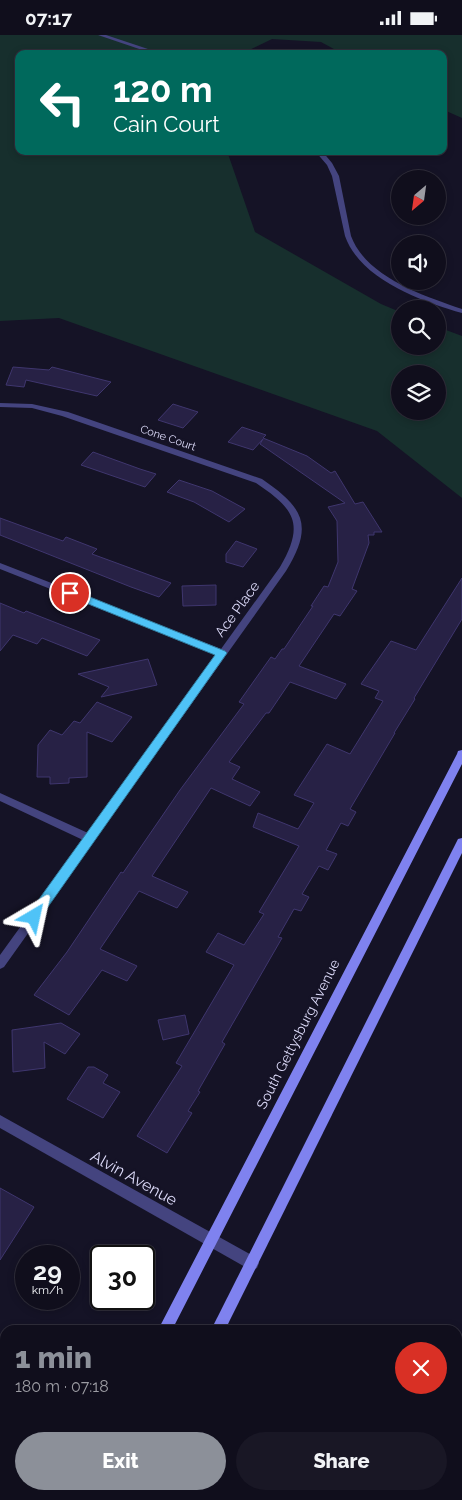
<!DOCTYPE html>
<html lang="en">
<head>
<meta charset="utf-8">
<style>
	:root { --surface:#100e1c; --page:#191725; --text:#f1f3f6; --muted:#9c9ca3; --line:#302e3b; --accent:#8c9099 }
	body { margin:0; font-family:Raleway,sans-serif; background:var(--page); color:var(--text); height:100vh; display:flex; flex-direction:column; font-size:19px; white-space:nowrap }
	* { box-sizing:border-box; margin:0 }
	p { font-size:16px; color:var(--muted) }
	.icon { flex:none; width:28px; height:28px; fill:none; stroke:currentColor; stroke-width:2; stroke-linecap:round; stroke-linejoin:round }
	.map { position:relative; flex:1; overflow:hidden }
	.sheet { position:absolute; left:0px; top:1290px; width:462px; height:175px; display:flex; flex-direction:column; background:var(--surface); border-radius:15px 15px 0 0; box-shadow:0 2px 8px #0003,0 0 0 1px var(--line) }
	.sheet>* { flex:none }
	.guide { position:absolute; left:15px; top:15px; width:432px; height:105px; border-radius:10px; box-shadow:0 2px 8px #0003,0 0 0 1px var(--line); background:#00695c; color:#fff; overflow:hidden }
	.needle { width:32px; rotate:209deg }
	.controls { position:absolute; left:391px; top:135px; display:grid; gap:10px }
	.controls a { display:grid; place-items:center; width:55px; height:55px; border-radius:50%; background:var(--surface); box-shadow:0 2px 8px #0003,0 0 0 1px var(--line); font-size:25px }
	.speed { position:absolute; left:15px; top:1210px; display:flex; gap:10px; font-size:25px; font-weight:700; text-align:center }
	.speed>* { display:grid; place-content:center; width:65px; height:65px; border-radius:50%; background:var(--surface); box-shadow:0 2px 8px #0003,0 0 0 1px var(--line); line-height:1 }
	.speed small { font-size:12px; font-weight:400 }
	.speed .limit { border:2px solid #111; border-radius:8px; background:#fff; color:#111 }
	.pin { position:absolute; display:grid; place-items:center; width:42px; height:42px; color:#fff; margin:-21px; border:2px solid #fff; border-radius:50%; box-shadow:0 1px 5px #0007 }
	.me { position:absolute; width:55px; margin:-28px; rotate:36deg; stroke-linejoin:round; filter:drop-shadow(0 0 4px #0008) }
	.turn { display:flex; align-items:center; gap:18px; height:105px; padding:0 15px; font-size:22px }
	.turn .icon { width:65px; height:65px; stroke-width:2.5 }
	.turn b { display:block; font-size:35px; line-height:42px }
	.round { display:grid; place-items:center; flex:none; width:52px; height:52px; border-radius:26px; background:var(--page) }
	.overview { display:flex; align-items:center; justify-content:space-between; height:85px; padding:0 15px }
	h1 { font-size:30px; font-weight:800; line-height:38px; color:var(--accent) }
	.cta { display:flex; gap:10px; margin-top:auto; padding:10px 15px }
	.cta a { flex:1; height:58px; border-radius:30px; background:var(--accent); color:#fff; font-size:20px; font-weight:800; line-height:58px; text-align:center }
	.cta a+a { background:var(--page); color:var(--text) }
	.status { display:flex; justify-content:space-between; align-items:center; height:35px; padding:0 25px; background:var(--surface); direction:ltr }
	.status svg { height:14px; fill:currentColor }
	.map>svg:first-child { display:block }
	.green { fill:#172f2d; fill-rule:evenodd }
	.building { fill:#272145; stroke:#3f366e }
	.lines { fill:none; stroke-linecap:round; stroke-linejoin:round }
	.street { fill:#44447f; fill-rule:evenodd }
	.secondary { fill:#7f82ef; fill-rule:evenodd }
	.route { fill:#4fc3f7; stroke:#337fa1 }
	.labels { text-anchor:middle; dominant-baseline:central; stroke-width:5; stroke-linejoin:round; paint-order:stroke }
	.far-street-label { font-size:11px; fill:#dedcfb; stroke:#151326 }
	.street-label { font-size:14px; fill:#dedcfb; stroke:#151326 }
	.near-street-label { font-size:16px; fill:#dedcfb; stroke:#151326 }
</style>
</head>
<body>
<div class="status"><b>07:17</b><svg viewBox="0 0 49 12"><path d="M0 12V9h3v3zM5 12V6h3v6zM10 12V3h3v9zM15 12V0h3v12zM26 1h20v11H26zM47 4h2v5h-2z"/></svg></div>
<div class="map">
<svg width="462" height="1465" viewBox="0 0 462 1465">
	<rect width="100%" height="100%" fill="#151326"/>
	<path class="green" d="M0,0H462V83L444,75V19H343L321,7L272,4L241,19H19V116H227L255,197L381,269L400,277V311H438V292L462,301V463L377,396L59,283L0,286ZM400,339H438V376H400Z"/>
	<g class="building">
		<path d="M13,332L49,335L52,332L111,347L97,361L26,345L24,352L6,350Z"/>
		<path d="M173,369L198,377L183,393L158,385Z"/>
		<path d="M242,392L266,400L263,403L307,421L331,438L335,436L355,469L363,467L382,497H374V500H368L369,508L352,554L357,556L340,581L334,579L299,631L346,649L336,664L290,647L269,678H266L229,727L240,732L232,744L260,757L250,771L211,753L152,841L188,857L177,873L139,856L100,914L137,931L127,946L102,935L69,980L34,960L67,917L121,837L123,838L180,755L244,669L239,667L271,622L275,624L282,614H284L313,571H311L324,551L328,552L338,527L337,486L328,472L345,468L260,409L263,404L253,415L228,407Z"/>
		<path d="M93,417L140,434L156,439L145,452L81,430Z"/>
		<path d="M179,445L212,456L245,474L229,487L194,467L167,457Z"/>
		<path d="M0,483L63,506L66,502L97,514L92,519L171,548L159,562L131,552L0,500Z"/>
		<path d="M236,506L257,514L243,532L226,527V519Z"/>
		<path d="M462,543V584L414,663L415,664L394,698H395L350,774L356,777L348,791L341,788L326,815L337,819L328,835L319,831L302,859L309,862L301,876L294,874L278,902L282,903L222,1007L225,1009L198,1056L200,1057L188,1076L192,1078L167,1118L137,1101L182,1031L176,1028L234,930L206,917L218,898L244,910L264,879L259,877L299,811L253,792L258,778L298,794L314,768L294,760L327,709L350,719L383,666L375,663L379,656L361,649L391,606L416,615Z"/>
		<path d="M216,550V570L183,571L182,551Z"/>
		<path d="M0,568L24,578L26,576L100,605L87,621L42,603L37,609L13,600L0,616Z"/>
		<path d="M148,624L157,650L101,662L109,652L78,639Z"/>
		<path d="M97,667L132,682L112,707L87,697V742L69,743V748L50,749V742H37L38,710L50,695L62,700L74,686L80,688Z"/>
		<path d="M185,980L189,999L163,1005L158,985Z"/>
		<path d="M61,988L80,999L65,1019L44,1007L45,1033L13,1037L12,995Z"/>
		<path d="M88,1032H94L108,1040L103,1048L120,1057L103,1083L67,1064Z"/>
		<path d="M0,1153L34,1172L0,1225Z"/>
	</g>
	<g class="lines">
		<g class="street">
			<path d="M98,0H106L163,19H154Z"/>
			<path d="M315,116H322L332,128L339,141L351,201C366,242 424,261 462,274V278C422,267 360,244 345,201L332,141L327,130Z"/>
			<path d="M0,368L32,369L68,377L262,444C304,473 314,490 286,536L4,932L0,934V920L83,805L0,766V758L88,798L217,620L0,534V528L221,614L280,532C305,489 295,474 256,448L62,381L32,373L0,372Z"/>
			<path d="M0,1080L257,1223L259,1228L257,1233L252,1235L247,1233L0,1093Z"/>
		</g>
		<g class="secondary">
			<path d="M462,715V729L172,1295H158L457,719L458,716Z"/>
			<path d="M462,803V818L225,1295H211L458,804Z"/>
			<path d="M74,1460H89L87,1465H72Z"/>
			<path d="M128,1460H142L140,1465H126Z"/>
		</g>
	</g>
	<path class="route" d="M70,554L225,616L227,618L38,886L34,887L29,886L28,882L29,878L215,620L66,560L65,558Z"/>
	<g class="labels">
		<g class="far-street-label">
			<text transform="translate(168 403) rotate(19)">Cone Court</text>
		</g>
		<g class="street-label">
			<text transform="translate(237 574) rotate(-54)">Ace Place</text>
			<text transform="translate(298 999) rotate(-63)">South Gettysburg Avenue</text>
		</g>
		<g class="near-street-label">
			<text transform="translate(134 1143) rotate(29)">Alvin Avenue</text>
		</g>
	</g>
</svg>
<div class="controls">
<a><svg class="needle" viewBox="-14 -14 28 28"><path d="M0-13l5 13h-10z" fill="#e53935"/><path d="M0 13l5-13h-10z" fill="#9c9ca3"/></svg></a>
<a><svg class="icon" aria-label="sound" viewBox="0 0 24 24"><path d="M4 9h4l5-4v14l-5-4H4zM17 9q2 3 0 6"/></svg></a>
<a><svg class="icon" aria-label="search" viewBox="0 0 24 24"><circle cx="10" cy="10" r="6"/><path d="M15 15l6 6"/></svg></a>
<a><svg class="icon" aria-label="layers" viewBox="0 0 24 24"><path d="M12 4l9 5-9 5-9-5zM3 14l9 5 9-5"/></svg></a>
</div>
<div class="speed"><div>29<small>km/h</small></div><div class="limit">30</div></div>
<div class="pin" style="left:70px;top:558px;background:#d93025"><svg class="icon" aria-label="arrive" viewBox="0 0 24 24"><path d="M6 21V4h12l-3 4 3 4H6"/></svg></div>
<svg class="me" style="left:34px;top:882px" viewBox="-20 -20 40 40"><path d="M0-17L14 15 0 8-14 15z" fill="#4fc3f7" stroke="#fff" stroke-width="4"/></svg>
<div class="guide">
<div class="turn"><svg class="icon" aria-label="left" viewBox="0 0 24 24"><path d="M17 20v-9H6M10 6l-5 5 5 5"/></svg><div><b>120 m</b>Cain Court</div></div>
</div>
<section class="sheet">
<div class="overview"><div><h1>1 min</h1><p>180 m · 07:18</p></div><a class="round" style="background:#d93025;color:#fff"><svg class="icon" aria-label="close" viewBox="0 0 24 24"><path d="M6 6l12 12M18 6L6 18"/></svg></a></div>
<div class="cta"><a>Exit</a><a>Share</a></div>
</section>
</div>
</body>
</html>
